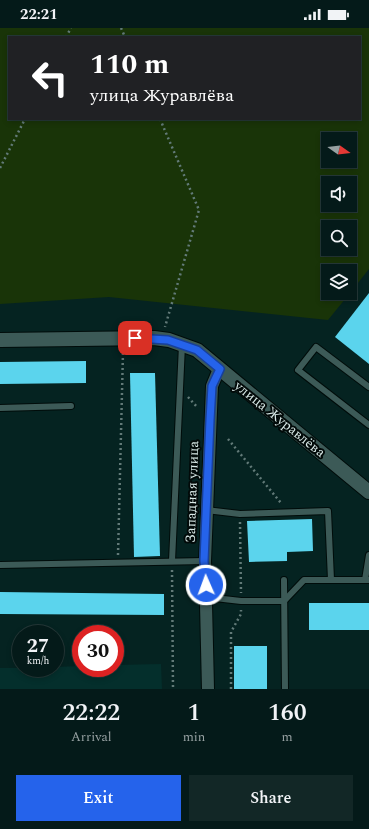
<!DOCTYPE html>
<html lang="en">
<head>
<meta charset="utf-8">
<style>
	:root { --surface:#041a19; --page:#122726; --text:#f1f3f6; --muted:#97a1a2; --line:#253838; --accent:#2563eb }
	body { margin:0; font-family:Spectral,serif; background:var(--page); color:var(--text); height:100vh; display:flex; flex-direction:column; font-size:15px; white-space:nowrap }
	* { box-sizing:border-box; margin:0 }
	p { font-size:13px; color:var(--muted) }
	.icon { flex:none; width:22px; height:22px; fill:none; stroke:currentColor; stroke-width:2; stroke-linecap:round; stroke-linejoin:round }
	.map { position:relative; height:661px; overflow:hidden }
	.side { display:flex; flex-direction:column; background:var(--surface); flex:1 }
	.side>* { flex:none }
	.banner { position:absolute; left:8px; top:8px; width:353px; height:84px; border-radius:0px; box-shadow:0 2px 6px #0003,0 0 0 1px var(--line); background:#202124; color:#fff; overflow:hidden }
	.needle { width:26px; rotate:104deg }
	.tools { position:absolute; left:321px; top:104px; display:grid; gap:8px }
	.tools a { display:grid; place-items:center; width:36px; height:36px; border-radius:0px; background:var(--surface); box-shadow:0 2px 6px #0003,0 0 0 1px var(--line); font-size:20px }
	.speed { position:absolute; left:12px; top:597px; display:flex; gap:8px; font-size:20px; font-weight:700; text-align:center }
	.speed>* { display:grid; place-content:center; width:52px; height:52px; border-radius:50%; background:var(--surface); box-shadow:0 2px 6px #0003,0 0 0 1px var(--line); line-height:1 }
	.speed small { font-size:10px; font-weight:400 }
	.speed .limit { border:6px solid #d22; background:#fff; color:#111 }
	.pin { position:absolute; display:grid; place-items:center; width:34px; height:34px; color:#fff; margin:-17px; border-radius:8px; box-shadow:0 2px 6px #0006 }
	.me { position:absolute; width:44px; margin:-22px; rotate:358deg; stroke-linejoin:round; filter:drop-shadow(0 0 3px #0008) }
	.turn { display:flex; align-items:center; gap:14px; height:84px; padding:0 16px; font-size:18px }
	.turn .icon { width:52px; height:52px; stroke-width:2.5 }
	.turn b { display:block; font-size:28px; line-height:34px }
	.eta { display:flex; justify-content:space-evenly; align-items:center; height:68px; text-align:center }
	.eta b { font-size:24px; font-weight:600; line-height:28px }
	.action { display:flex; gap:8px; margin-top:auto; padding:8px 16px }
	.action a { flex:1; height:46px; border-radius:0px; background:var(--accent); color:#fff; font-size:16px; font-weight:600; line-height:46px; text-align:center }
	.action a+a { background:var(--page); color:var(--text) }
	.status { display:flex; justify-content:space-between; align-items:center; height:28px; padding:0 20px; background:var(--surface); direction:ltr }
	.status svg { height:11px; fill:currentColor }
	.map>svg:first-child { display:block }
	.built { fill:#042f2c }
	.green { fill:#193408; fill-rule:evenodd }
	.building { fill:#5bd4ed }
	.lines { fill:none; stroke-linecap:round; stroke-linejoin:round }
	.service-casing { stroke:#000c0a; stroke-width:8 }
	.minor-casing { stroke:#000c0a; stroke-width:14 }
	.tertiary-casing { stroke:#000c0a; stroke-width:16 }
	.path { stroke:#627a78; stroke-width:2.5; stroke-dasharray:2 3; stroke-linecap:butt }
	.service { stroke:#3c5a57; stroke-width:6 }
	.minor { stroke:#3c5a57; stroke-width:12 }
	.tertiary { stroke:#3c5a57; stroke-width:14 }
	.route-casing { stroke:#184099; stroke-width:10 }
	.route { stroke:#2563eb; stroke-width:7 }
	.labels { text-anchor:middle; dominant-baseline:central; stroke-width:4; stroke-linejoin:round; paint-order:stroke }
	.street-label { font-size:14px; fill:#d9eae8; stroke:#020a09 }
</style>
</head>
<body>
<div class="status"><b>22:21</b><svg viewBox="0 0 49 12"><path d="M0 12V9h3v3zM5 12V6h3v6zM10 12V3h3v9zM15 12V0h3v12zM26 1h20v11H26zM47 4h2v5h-2z"/></svg></div>
<div class="map">
<svg width="369" height="661" viewBox="0 0 369 661">
	<rect width="100%" height="100%" fill="#052321"/>
	<path class="built" d="M161,636L162,661H0V640H55V639L81,638V640H115V637Z"/>
	<path class="green" d="M0,0H369V241L350,265V243H328V265H350L328,292L109,269L0,276ZM9,9H360V91H9ZM328,111H350V133H328ZM328,155H350V177H328ZM328,199H350V221H328Z"/>
	<g class="building">
		<path d="M369,265V336L335,309Z"/>
		<path d="M86,333V355L0,356V334Z"/>
		<path d="M130,345H155L160,528L134,529Z"/>
		<path d="M312,491L313,523L287,524V533L249,534L247,493Z"/>
		<path d="M0,564L164,566V587L0,586Z"/>
		<rect x="309" y="575" width="60" height="27"/>
		<rect x="234" y="618" width="33" height="43"/>
	</g>
	<g class="lines">
		<g class="service-casing">
			<g id="service">
				<path d="M369,359L316,319L298,342L369,397"/>
				<path d="M0,380L71,378"/>
				<path d="M206,482L240,486L328,483L331,552"/>
				<path d="M172,533L182,317"/>
				<path d="M0,537L205,533"/>
				<path d="M284,552L285,661"/>
				<path d="M365,552L369,527"/>
				<path d="M206,569L241,573H284L304,552H369"/>
			</g>
		</g>
		<g class="minor-casing">
			<path id="minor" d="M208,661L205,533L212,358L219,341"/>
		</g>
		<g class="tertiary-casing">
			<path id="tertiary" d="M0,312L154,310L169,312L197,322L369,464"/>
		</g>
		<g class="path">
			<path d="M121,0L125,9"/>
			<path d="M66,9L71,0"/>
			<path d="M160,91L199,182L165,299"/>
			<path d="M0,140L25,91"/>
			<path d="M188,369L197,379"/>
			<path d="M228,411L281,475"/>
			<path d="M240,494L241,565"/>
			<path d="M118,527L123,324"/>
			<path d="M172,542L173,661"/>
			<path d="M231,661V604L241,586V582"/>
		</g>
		<use href="#service" class="service"/>
		<use href="#minor" class="minor"/>
		<use href="#tertiary" class="tertiary"/>
	</g>
	<g class="lines">
		<g class="route-casing">
			<path id="route" d="M135,310L168,312L197,322L220,341L212,358L210,392L204,533L206,557"/>
		</g>
		<use href="#route" class="route"/>
	</g>
	<g class="labels">
		<g class="street-label">
			<text transform="translate(280 391) rotate(39)">улица Журавлёва</text>
			<text transform="translate(192 464) rotate(-88)">Западная улица</text>
		</g>
	</g>
</svg>
<div class="tools">
<a><svg class="needle" viewBox="-14 -14 28 28"><path d="M0-13l5 13h-10z" fill="#e53935"/><path d="M0 13l5-13h-10z" fill="#97a1a2"/></svg></a>
<a><svg class="icon" aria-label="sound" viewBox="0 0 24 24"><path d="M4 9h4l5-4v14l-5-4H4zM17 9q2 3 0 6"/></svg></a>
<a><svg class="icon" aria-label="search" viewBox="0 0 24 24"><circle cx="10" cy="10" r="6"/><path d="M15 15l6 6"/></svg></a>
<a><svg class="icon" aria-label="layers" viewBox="0 0 24 24"><path d="M12 4l9 5-9 5-9-5zM3 14l9 5 9-5"/></svg></a>
</div>
<div class="speed"><div>27<small>km/h</small></div><div class="limit">30</div></div>
<div class="pin" style="left:135px;top:310px;background:#d93025"><svg class="icon" aria-label="arrive" viewBox="0 0 24 24"><path d="M6 21V4h12l-3 4 3 4H6"/></svg></div>
<svg class="me" style="left:206px;top:557px" viewBox="-20 -20 40 40"><circle r="17" fill="#2563eb" stroke="#fff" stroke-width="3"/><path d="M0-11L8 9 0 5-8 9z" fill="#fff"/></svg>
<div class="banner">
<div class="turn"><svg class="icon" aria-label="left" viewBox="0 0 24 24"><path d="M17 20v-9H6M10 6l-5 5 5 5"/></svg><div><b>110 m</b>улица Журавлёва</div></div>
</div>
</div>
<section class="side">
<div class="eta">
<div><b>22:22</b><p>Arrival</p></div>
<div><b>1</b><p>min</p></div>
<div><b>160</b><p>m</p></div>
</div>
<div class="action"><a>Exit</a><a>Share</a></div>
</section>
</body>
</html>
